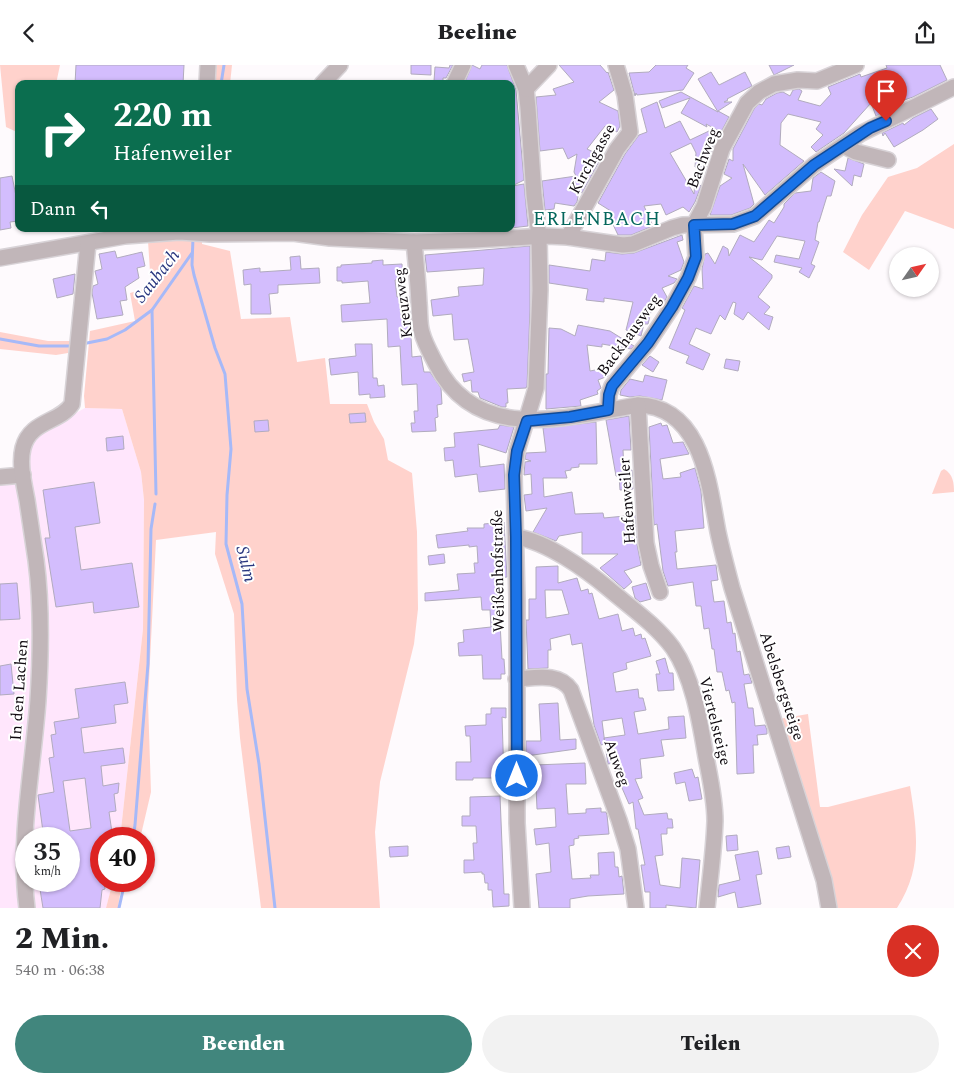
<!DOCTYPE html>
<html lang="de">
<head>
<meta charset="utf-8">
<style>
	:root { --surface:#fff; --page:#f2f2f2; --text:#202124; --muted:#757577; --accent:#41867d }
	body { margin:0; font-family:Spectral,serif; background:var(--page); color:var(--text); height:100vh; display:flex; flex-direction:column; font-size:19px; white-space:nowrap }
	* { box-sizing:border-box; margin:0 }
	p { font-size:16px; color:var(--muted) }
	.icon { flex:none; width:28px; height:28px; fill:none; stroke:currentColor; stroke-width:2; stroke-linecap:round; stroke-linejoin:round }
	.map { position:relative; height:843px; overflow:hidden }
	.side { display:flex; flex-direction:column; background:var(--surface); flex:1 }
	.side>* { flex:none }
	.banner { position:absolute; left:15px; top:15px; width:500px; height:152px; border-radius:10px; box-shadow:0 1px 4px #0004; background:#0b6e4f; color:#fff; overflow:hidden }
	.needle { width:32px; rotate:56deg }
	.controls { position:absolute; left:889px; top:182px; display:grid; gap:10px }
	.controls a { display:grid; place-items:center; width:50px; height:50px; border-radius:50%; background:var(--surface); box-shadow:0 1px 4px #0004; font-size:25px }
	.speed { position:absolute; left:15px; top:762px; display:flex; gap:10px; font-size:25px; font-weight:700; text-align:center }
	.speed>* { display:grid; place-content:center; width:65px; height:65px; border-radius:50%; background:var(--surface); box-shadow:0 1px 4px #0004; line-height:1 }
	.speed small { font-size:12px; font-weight:400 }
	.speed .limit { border:8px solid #d22; background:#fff; color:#111 }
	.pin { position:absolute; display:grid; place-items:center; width:42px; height:42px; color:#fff; margin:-51px -21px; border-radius:50% 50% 50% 0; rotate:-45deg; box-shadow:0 0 5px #0007 }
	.pin .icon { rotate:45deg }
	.me { position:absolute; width:55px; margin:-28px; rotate:0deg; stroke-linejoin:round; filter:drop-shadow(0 0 4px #0008) }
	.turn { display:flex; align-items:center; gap:18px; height:105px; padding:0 15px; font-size:22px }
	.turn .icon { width:65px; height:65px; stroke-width:2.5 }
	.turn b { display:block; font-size:35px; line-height:42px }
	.then { display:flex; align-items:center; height:48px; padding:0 15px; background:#0003; gap:10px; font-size:19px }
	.round { display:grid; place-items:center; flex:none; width:52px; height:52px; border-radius:26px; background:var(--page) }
	.headline { display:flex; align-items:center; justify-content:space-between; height:85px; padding:0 15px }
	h1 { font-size:30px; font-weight:800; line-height:38px }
	.primary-button { display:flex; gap:10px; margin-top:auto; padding:10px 15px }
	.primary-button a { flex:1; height:58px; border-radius:30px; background:var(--accent); color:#fff; font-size:20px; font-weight:800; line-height:58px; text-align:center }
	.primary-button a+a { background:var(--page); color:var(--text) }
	header { display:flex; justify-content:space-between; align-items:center; height:65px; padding:0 15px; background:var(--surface); font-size:22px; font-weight:800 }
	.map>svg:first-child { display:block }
	.built { fill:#ffe6fc; fill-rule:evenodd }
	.green { fill:#ffd2cc }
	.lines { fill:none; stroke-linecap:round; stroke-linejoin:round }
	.stream { stroke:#a6b9f8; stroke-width:3 }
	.building { fill:#d3bdfd; stroke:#b1abbe; fill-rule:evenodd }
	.minor-casing { stroke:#d8d3d7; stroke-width:18 }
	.minor { stroke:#c1b6b9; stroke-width:15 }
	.route-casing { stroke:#114b97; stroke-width:12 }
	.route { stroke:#1a73e8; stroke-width:9 }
	.labels { text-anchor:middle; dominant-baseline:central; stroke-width:4; stroke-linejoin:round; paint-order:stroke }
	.street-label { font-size:16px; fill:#0f090f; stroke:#fff }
	.water-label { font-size:18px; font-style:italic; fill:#29377f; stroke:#fff }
	.quarter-label { font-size:19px; letter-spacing:1px; fill:#04665c; stroke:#fff }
</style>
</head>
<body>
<header><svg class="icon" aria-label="back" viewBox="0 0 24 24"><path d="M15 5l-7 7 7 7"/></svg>Beeline<svg class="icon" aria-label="share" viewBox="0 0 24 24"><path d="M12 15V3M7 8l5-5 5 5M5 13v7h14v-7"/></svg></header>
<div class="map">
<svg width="954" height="843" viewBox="0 0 954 843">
	<rect width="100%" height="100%" fill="#fefafd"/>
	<path class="built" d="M85,343L122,344L141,407L144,435L143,564L120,774H101V816H113L106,843H0V420L32,416L29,395V384L39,368ZM26,774H69V816H26Z"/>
	<g class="green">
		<path d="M0,0H60L56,19H19V68L6,62Z"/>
		<path d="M213,0H232L230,19H211Z"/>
		<path d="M954,79V164L905,146L869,205L843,187L862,150L888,112L917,103Z"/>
		<path d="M178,164H203L202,179L230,186L241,254L290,252L297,297L325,293L330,339H367L374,357L384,374L388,395L412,408L417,467L418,544L414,579L380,717L375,767L380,843H261L240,673L237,635L234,549L215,489L216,467L156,475L148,636L151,727L140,774H120L143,564L144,435L141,407L122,344L85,343L84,331L90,266L135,256L130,228L151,222L148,176L175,175Z"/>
		<path d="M0,267L48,276H70L68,288L56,290L0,284Z"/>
		<path d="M944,404C953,409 954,418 954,427L932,429L941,406Z"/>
		<path d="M808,649L820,742H828L910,721C917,766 923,803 897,843H834L779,654Z"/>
		<path d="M113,816H122L118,843H106Z"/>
	</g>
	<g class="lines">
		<g class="stream">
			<path d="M221,19L224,0"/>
			<path d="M193,173L192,200L194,210L215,283L225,309L231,384L227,430L226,479L242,539L247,624L259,699L275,843"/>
			<path d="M152,245L156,429"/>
			<path d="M0,274L39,281H74"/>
			<path d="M82,279L107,274L125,265L152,245L192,188"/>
			<path d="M133,774L135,760L148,599L151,464L155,439"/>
			<path d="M119,843L125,816"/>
		</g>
	</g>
	<g class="building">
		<path d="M76,0H184L183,19H75Z"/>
		<path d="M411,0H431V10L411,9Z"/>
		<path d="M450,0H453L446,13H443V16H434L435,2L449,3Z"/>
		<path d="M472,0L480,4L482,0H507L516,25L524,115L512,121L524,119L528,161L511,163V19H464Z"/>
		<path d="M559,0H600L607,8L608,7L614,25L599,37L618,46L620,61L617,67L605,61L587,84L602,91L582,128L579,126L577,137L574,141L555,138L554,144L545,145L542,116L576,111L574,107L577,89L568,94L563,83L540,86L536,32L556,30L553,24L574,17Z"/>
		<path d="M656,0H688L686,3L694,8L683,25L637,30L636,28L635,31L629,8L649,7Z"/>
		<path d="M769,0H794L774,10Z"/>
		<path d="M886,0H940L947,15L913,32L887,41L888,45L876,51L871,38L844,68L816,87L811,82L823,70L816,64L821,57L788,49L781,58L780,80L804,96L765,130L743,99L754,139L750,143L731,150H710L720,121L732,113L724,109L729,94L733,96V84L754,44L759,39L762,40L766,34L777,28L783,27L790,31L793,25L799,24L802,26L798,35L820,41L831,29L828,22L860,9L861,12L887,3Z"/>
		<path d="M711,7L719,20L745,7L752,21L727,34L728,35L724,37H732L718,46L729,52L721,67L706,59L707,62L681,48L690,33L662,43L659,36L681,27L718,47L698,14Z"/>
		<path d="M657,37L665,63L680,56L690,75L709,66L713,80L706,102H695L696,88L691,78L670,88L694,129L695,115L701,121L695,137L689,147L683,142L666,150L661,139L644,141L653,161L631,170H618L609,151L614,148L598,138L625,89L639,70L647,67L641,44Z"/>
		<path d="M931,44L938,54L923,65L894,82L885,68L883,71L882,68L903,58L904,60L913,53Z"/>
		<path d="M848,93L864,99L861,112L854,110L852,121L834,104L845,106Z"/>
		<path d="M821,107L835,116L831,131H827L819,157H818L815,175L819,177L811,199L815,201L809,213L799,207L802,203L774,197L776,190L799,194L805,176L777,171L762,195L749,192L772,210V213L758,232L770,242L764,249L773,252L769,265L748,247L743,255L734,249L736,238L733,237L725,255L720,250L711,269L696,263L689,279L710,289L703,305L686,298L689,291L669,283L685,245L682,243L694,221L703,224L702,204L705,189L708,188L715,199L723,181L728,184L729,191L740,170L754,177L769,155L774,158L784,142V139L795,128L811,126L813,113Z"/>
		<path d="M12,111L19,146V149H17L18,156L10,157L11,163L0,165V113Z"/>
		<path d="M682,170L683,175L677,177L684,197L681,205L668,211L677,214L674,218L662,223L667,232L661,242L655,230L648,259H644L641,271L626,265L633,237L604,233V237L586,235L588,224L549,218V200L590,206L592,194L605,196L606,187L622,189L634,188Z"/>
		<path d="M530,181V245L527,321L526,323L507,324L508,338H506V342H502L480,333L478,327H472L471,315L464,317L462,309L474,307L468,274L454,275L452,249L433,251L431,235L459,231L458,222L483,220L484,203L427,207L425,190Z"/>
		<path d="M115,186L117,193L142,187L145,201L137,203L139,213L125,222L127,235L120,236L123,250L97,254L92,228L93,221L98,219L95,206L102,204L99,189Z"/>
		<path d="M300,191L301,204L319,203L320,218L278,220V228L269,229L271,249H251V219L244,220L243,205L260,203V207L291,205L290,192Z"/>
		<path d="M383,195V200L402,199L403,215H395L397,232L409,231L412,292L421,291L424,307H430L441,323L442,339L437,340L438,352L435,353L436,366L412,367L411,358H415L414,346H418L417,319L402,320L400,281L388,282L387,254L342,257L341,240L370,238L368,216L342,218V216H337V202H341V200L372,198V196Z"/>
		<path d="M75,209L73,229L57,233L53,214Z"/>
		<path d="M578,260L610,266L634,281L631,284L602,279V282L587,280L590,306L606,303L608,311L598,315L601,323L597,326L598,329L580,335L581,341L546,344V309H548L549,263L561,264L575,271Z"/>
		<path d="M355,279H372L373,313H377L378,321L384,320L385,332L370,333V329L359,330L358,307L331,310L329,294L356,291Z"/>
		<path d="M650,291L659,297L653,307L642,300Z"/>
		<path d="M726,294L740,296L738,306L724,303Z"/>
		<path d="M645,310L667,315L662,335L640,331L630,332L620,330L621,325L630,314L643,317Z"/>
		<path d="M365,348L366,357L350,358L349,349Z"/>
		<path d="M629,351L631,385H623L624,405H632L633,424L620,425L619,411H616L606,355Z"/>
		<path d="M268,355L269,366L255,367L254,356Z"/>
		<path d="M596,357L597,399H579V402L571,403V405L565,406L567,413H543L544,432L572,427L575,449L603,448L604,453L635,450L637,479L641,500L624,506L632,517L624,524L600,503L618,489H582V467L559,471L556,476L533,467L547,443L526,446L524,430L532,429L531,409L524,410L525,397L531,396L525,394L526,388L546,387L543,363Z"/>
		<path d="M661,358L662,361L667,360L673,378L683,377L689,389L660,394L663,414L681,412L680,408L695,403L701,426L704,463L675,466L677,487H675L677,504L716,500L718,515L711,516L714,537L724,536L727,558L731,557L733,569L735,568L737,587L740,586L744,610L749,609L752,618L744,619L748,643H753L755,661L765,660L767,665V669L757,670L758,680H753L754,708L737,709L735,637L732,638L729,625L726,626L722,607H717L714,584H712L709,563L704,564L701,541H696L693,517L668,521L663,506L657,459L654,460L649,362Z"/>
		<path d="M500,360L514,362L506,388L478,379L480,402L504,399L505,424L479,427L477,409L455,412L453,395L445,396L444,383L455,382L454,368L498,364Z"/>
		<path d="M123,371L124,384L107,386L106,373Z"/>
		<path d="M94,417L100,458L75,462L81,505L132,498L139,542L94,548L93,537L56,542L45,473H50L43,425Z"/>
		<path d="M504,457L507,512L496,513L501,557L500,558L502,594H504L505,609H501V614H483L482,590L459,591L458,578L464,577L463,565L491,562L490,545H482L481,532L425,536V528L459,525L457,509L475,508L474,498H478L477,481L469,482V480L438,483L436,470L468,466L467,463H484V459Z"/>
		<path d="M444,489L445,498L429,500L428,491Z"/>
		<path d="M558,501V518L577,513L581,526L588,524L589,529L592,528L599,554L618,549L622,566L633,563L635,571L641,569L642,574L645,573L651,591L626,598L627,604L613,608L616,627L638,624L639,633H643L646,645L634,647L638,669L669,664L668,652L684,651L686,673L661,675L664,691L640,694L642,713L635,714L643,733L638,735L644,750L667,748L668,754H672L673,763H667V769H661L663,790L655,791L660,820L680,823L682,793L700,795L696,843L666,840V843H650V827H645L641,800H645L638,764H636L633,737L629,739L619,716L617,717L614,698L608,699L604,673L625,670L622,653L602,656L605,679L601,680L594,660L582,578L572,580L570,569L550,574L551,585H548V603L528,604L526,555H529V534H536V502ZM545,525H562L569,549L546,553Z"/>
		<path d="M17,518L20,554L0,555V519Z"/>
		<path d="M646,518L651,534L640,537L635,533L632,522Z"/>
		<path d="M665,593L669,608H673L674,625L658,626L656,609H660L656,596Z"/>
		<path d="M11,599L14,629L0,630V601Z"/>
		<path d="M125,617L128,638L114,640L116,658L81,663L84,688L123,683L125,698L101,701L103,721L119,718L118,728L114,729L116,746L109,747L113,774H101V816H104L105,824L102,825L100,843H43L39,818L69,816V774H44L38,730L54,727L49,693L54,692L51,670L56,669L54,657L79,653L75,624ZM85,713L91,763L70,766L63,716Z"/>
		<path d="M558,638L560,675L576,674V684L526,691V676H541L539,639Z"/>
		<path d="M491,643H506V653L502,652L504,713H473V715H456V697H471L470,671H466L465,661L486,660V649H491Z"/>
		<path d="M585,698L586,719H566L568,749L586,748V744L601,743V747H606L607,750L609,769L578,771L579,773L574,774V780L569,781L572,814L591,813L590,810H599L598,788L614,787L615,802H618L619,812L622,811L624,829L588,831L570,834V843H539L536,809L551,807L549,778L536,780L534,764L556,762L555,743L537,744L535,700Z"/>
		<path d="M692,704L695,713L698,712L702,734L689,736L685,717L676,719L674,708Z"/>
		<path d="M500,731L504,829H509V841L493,842L492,825H488V818H485L484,809H482V807L464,808V795H474L473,778H477L476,761H462V751H470V732Z"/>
		<path d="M737,770L738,785L727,786L726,771Z"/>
		<path d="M408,781V791L390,792L389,782Z"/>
		<path d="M789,781L791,792L778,794L776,783Z"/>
		<path d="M758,786L762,809L756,810L761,839L738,843L735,827L718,832L719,820L740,815L735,790Z"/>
	</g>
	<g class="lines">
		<g class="minor-casing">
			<g id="minor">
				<path d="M516,0L526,24L528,43L534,130L539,172L540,225L536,323L517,386L514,410L517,535V758L522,843"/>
				<path d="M207,19L208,0"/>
				<path d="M322,19L340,0"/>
				<path d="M454,19L463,0"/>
				<path d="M526,24L549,0"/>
				<path d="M844,81L856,87L888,95"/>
				<path d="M568,172L617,84L630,67L625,30L616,0"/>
				<path d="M414,177C416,197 418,218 419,238C420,248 419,259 422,268C425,279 431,289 436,299C477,380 567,352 638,340C702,341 709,420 718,467C722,486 727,504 732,523L824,815L829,843"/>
				<path d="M0,193L125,171L179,167L210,169L293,168L330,173L414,177L474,175L547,171L568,172L623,180L633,179L672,163L683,160L733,159L755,151L814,100L860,69L954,22"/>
				<path d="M638,340L646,478L651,501L660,527"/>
				<path d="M608,345L609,329L612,321L648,278L672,242L688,213L696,192L694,160L704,141L722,84L747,38L759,27L774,19L798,15L817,16L856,0"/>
				<path d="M0,412L23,410"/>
				<path d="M517,472C547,477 585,504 609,524C630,542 656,560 673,583C693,612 700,657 706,692C710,713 715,734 715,756C714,785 710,814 707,843"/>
				<path d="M516,614C535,613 559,607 571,625L619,755L628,784L636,843"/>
				<path d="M27,843C18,773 33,705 38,635C41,589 42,541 36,495C33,475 30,455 27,435C24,419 19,399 23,383C30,355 60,358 72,339L88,178"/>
			</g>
		</g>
		<use href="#minor" class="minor"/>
	</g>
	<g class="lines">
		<g class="route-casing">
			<path id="route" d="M517,711L516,472L514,410L517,386L527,356L570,352L608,345L609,330L612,321L648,278L672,242L688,213L696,192L694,160L733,159L755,151L814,100L870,63L886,56"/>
		</g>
		<use href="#route" class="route"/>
	</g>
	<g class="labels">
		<g class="street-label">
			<text transform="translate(703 93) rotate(-69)">Bachweg</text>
			<text transform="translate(592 94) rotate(-61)">Kirchgasse</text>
			<text transform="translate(403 238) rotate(-97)">Kreuzweg</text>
			<text transform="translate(629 270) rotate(-54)">Backhausweg</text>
			<text transform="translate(627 436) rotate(-94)">Hafenweiler</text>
			<text transform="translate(498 506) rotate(-91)">Weißenhofstraße</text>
			<text transform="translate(782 621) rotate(72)">Abelsbergsteige</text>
			<text transform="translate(19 625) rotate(-86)">In den Lachen</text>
			<text transform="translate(715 656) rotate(76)">Viertelsteige</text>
			<text transform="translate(617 698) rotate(70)">Auweg</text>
		</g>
		<g class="water-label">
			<text transform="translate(157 211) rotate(-52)">Saubach</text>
			<text transform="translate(246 499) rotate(76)">Sulm</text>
		</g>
		<g class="quarter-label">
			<text x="597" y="154">ERLENBACH</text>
		</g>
	</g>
</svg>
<div class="controls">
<a><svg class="needle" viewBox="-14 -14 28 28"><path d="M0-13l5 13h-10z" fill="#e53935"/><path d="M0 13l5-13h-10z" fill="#757577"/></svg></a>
</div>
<div class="speed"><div>35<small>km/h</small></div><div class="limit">40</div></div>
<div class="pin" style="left:886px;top:56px;background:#d93025"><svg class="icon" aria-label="arrive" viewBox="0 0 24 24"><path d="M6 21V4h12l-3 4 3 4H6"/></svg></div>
<svg class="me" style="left:517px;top:711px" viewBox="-20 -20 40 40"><circle r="17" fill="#1a73e8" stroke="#fff" stroke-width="3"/><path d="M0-11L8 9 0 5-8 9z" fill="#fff"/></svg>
<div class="banner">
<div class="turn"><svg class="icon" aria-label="right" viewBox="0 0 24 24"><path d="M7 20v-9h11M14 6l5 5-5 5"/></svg><div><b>220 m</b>Hafenweiler</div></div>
<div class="then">Dann<svg class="icon" aria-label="left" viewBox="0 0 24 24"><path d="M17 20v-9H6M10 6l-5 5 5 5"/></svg></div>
</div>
</div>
<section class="side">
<div class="headline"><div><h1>2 Min.</h1><p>540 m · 06:38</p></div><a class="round" style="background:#d93025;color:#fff"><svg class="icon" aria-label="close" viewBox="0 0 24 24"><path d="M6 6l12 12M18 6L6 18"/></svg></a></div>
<div class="primary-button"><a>Beenden</a><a>Teilen</a></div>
</section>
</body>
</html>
